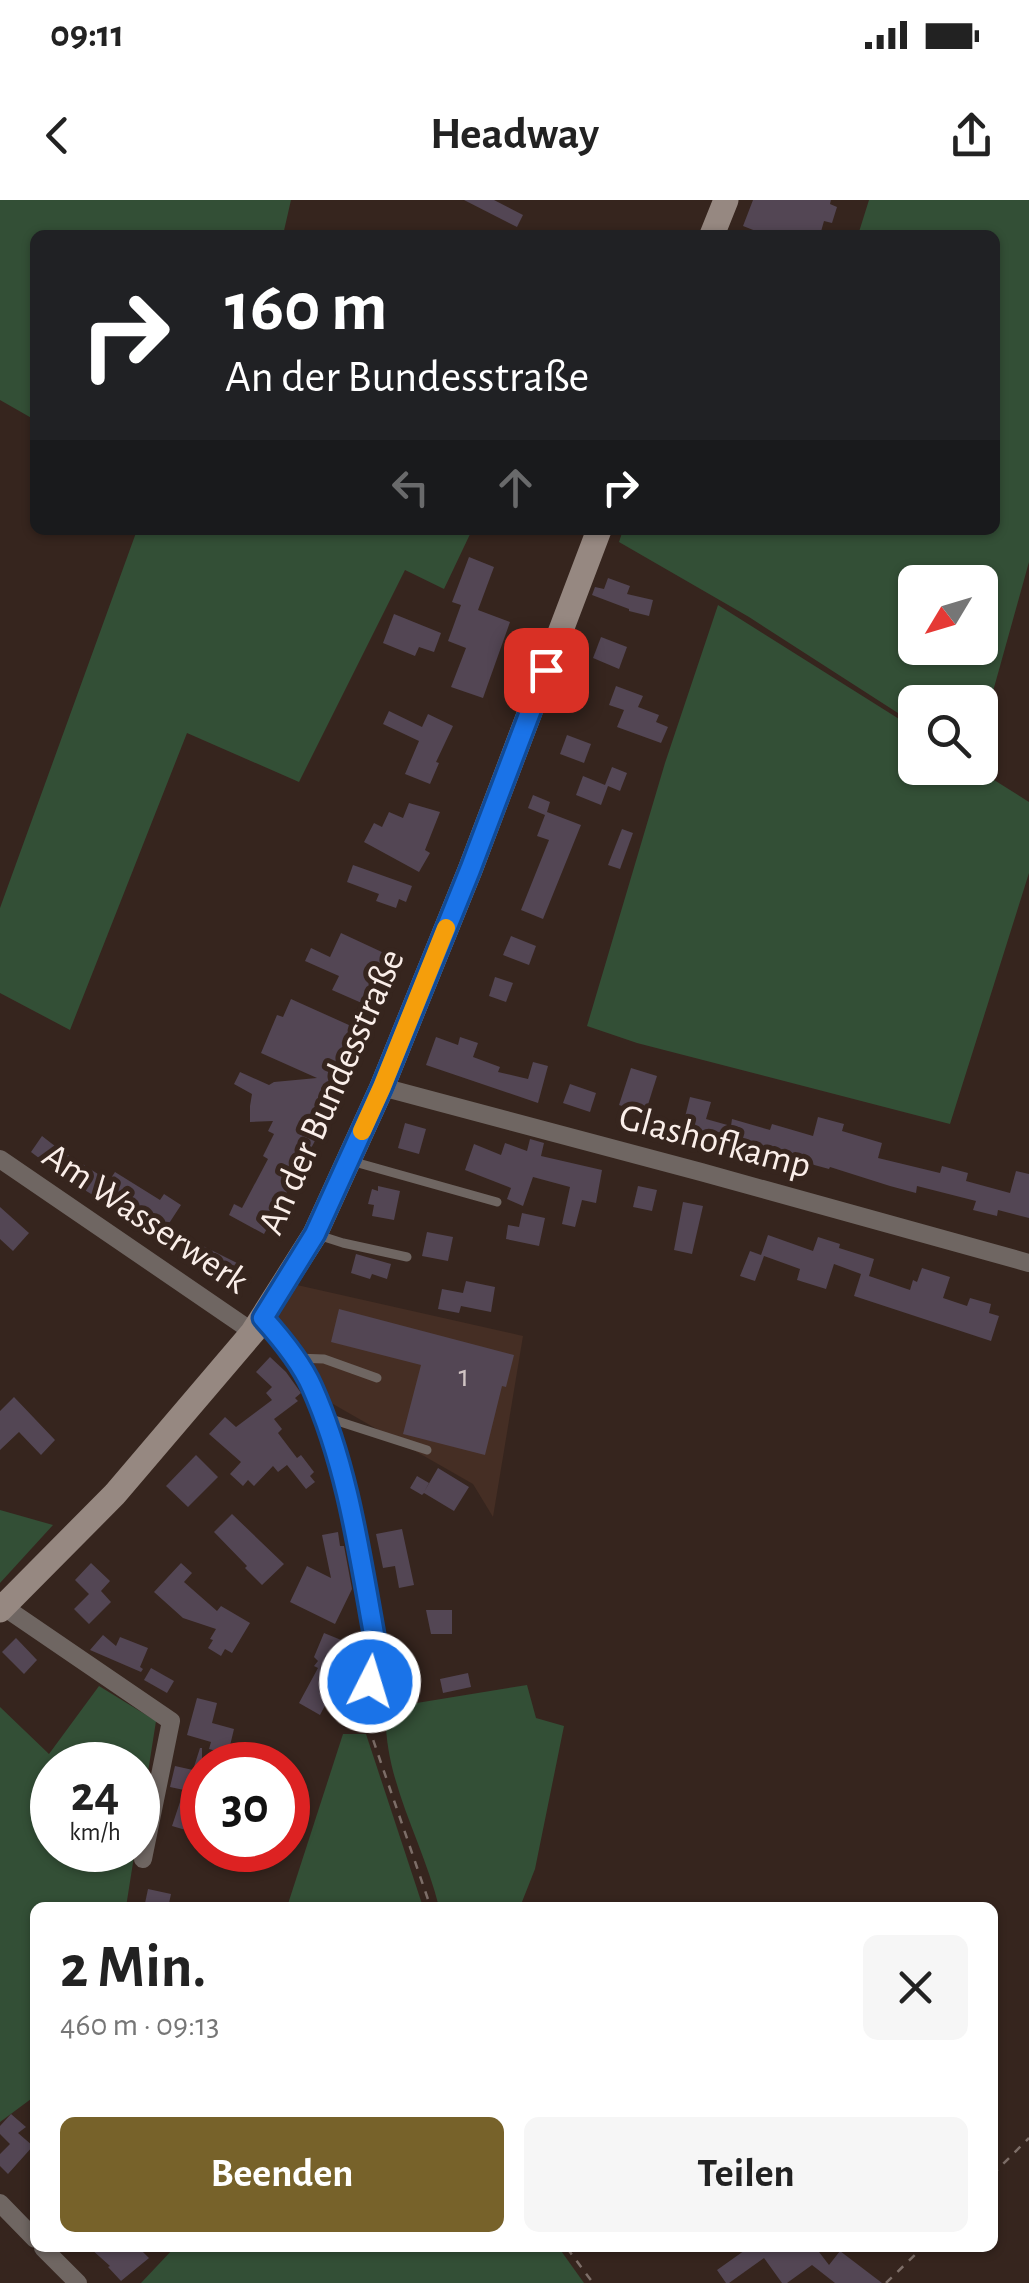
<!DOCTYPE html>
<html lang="de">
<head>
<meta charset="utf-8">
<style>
	:root { --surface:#fff; --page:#f6f6f6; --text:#222; --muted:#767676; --accent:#77622a }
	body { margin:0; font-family:"Alegreya Sans",sans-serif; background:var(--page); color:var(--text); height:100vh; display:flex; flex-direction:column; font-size:38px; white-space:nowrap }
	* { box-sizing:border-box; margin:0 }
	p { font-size:32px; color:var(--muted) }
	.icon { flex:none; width:55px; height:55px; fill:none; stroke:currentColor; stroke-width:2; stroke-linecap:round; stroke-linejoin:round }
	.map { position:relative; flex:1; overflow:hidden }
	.panel { position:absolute; left:30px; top:1702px; width:968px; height:350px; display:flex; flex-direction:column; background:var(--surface); border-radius:15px; box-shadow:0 2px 8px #0004 }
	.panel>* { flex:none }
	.hud { position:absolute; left:30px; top:30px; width:970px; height:305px; border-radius:15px; box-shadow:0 2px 8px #0004; background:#202124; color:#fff; overflow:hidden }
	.needle { width:65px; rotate:232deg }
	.fabs { position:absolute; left:898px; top:365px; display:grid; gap:20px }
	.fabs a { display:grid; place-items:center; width:100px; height:100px; border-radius:15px; background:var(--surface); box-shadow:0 2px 8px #0004; font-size:50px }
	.speed { position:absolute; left:30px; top:1542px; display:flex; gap:20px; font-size:50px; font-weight:700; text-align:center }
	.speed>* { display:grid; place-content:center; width:130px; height:130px; border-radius:50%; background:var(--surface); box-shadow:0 2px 8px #0004; line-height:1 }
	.speed small { font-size:25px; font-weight:400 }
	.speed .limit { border:15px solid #d22; background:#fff; color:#111 }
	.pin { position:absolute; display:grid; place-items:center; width:85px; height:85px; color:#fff; margin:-42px; border-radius:20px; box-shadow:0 5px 15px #0006 }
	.me { position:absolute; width:110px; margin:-55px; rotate:5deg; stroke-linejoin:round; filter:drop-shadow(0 0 8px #0008) }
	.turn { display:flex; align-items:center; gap:35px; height:210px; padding:0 30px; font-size:45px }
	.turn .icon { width:130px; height:130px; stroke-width:2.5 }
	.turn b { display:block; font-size:70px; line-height:85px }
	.lanes { display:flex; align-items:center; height:95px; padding:0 30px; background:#0003; justify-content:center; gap:50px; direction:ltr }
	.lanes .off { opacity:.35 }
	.round { display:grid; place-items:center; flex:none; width:105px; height:105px; border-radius:15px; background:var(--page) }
	.overview { display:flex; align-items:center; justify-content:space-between; height:170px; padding:0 30px }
	h1 { font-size:60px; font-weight:600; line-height:75px }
	.button { display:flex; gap:20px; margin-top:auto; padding:20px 30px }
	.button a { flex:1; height:115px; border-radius:15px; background:var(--accent); color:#fff; font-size:40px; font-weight:600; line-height:115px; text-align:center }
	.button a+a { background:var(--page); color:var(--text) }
	.status { display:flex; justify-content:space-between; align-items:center; height:70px; padding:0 50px; background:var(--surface); direction:ltr }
	.status svg { height:28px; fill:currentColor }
	header { display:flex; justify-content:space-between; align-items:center; height:130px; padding:0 30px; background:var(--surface); font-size:45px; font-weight:600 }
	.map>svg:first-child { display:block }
	.built { fill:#452e24 }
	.green { fill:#334f36; fill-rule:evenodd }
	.building { fill:#534654 }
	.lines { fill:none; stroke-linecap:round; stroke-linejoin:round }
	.path { stroke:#7d6e68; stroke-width:2.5; stroke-dasharray:8 8; stroke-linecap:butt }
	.service { stroke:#6f6662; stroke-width:9 }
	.minor { stroke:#6f6662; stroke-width:18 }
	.secondary { stroke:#968881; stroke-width:25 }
	.route-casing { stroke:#114b97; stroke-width:25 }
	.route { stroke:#1a73e8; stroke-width:18 }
	.slow { stroke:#f59e0b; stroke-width:18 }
	.labels { text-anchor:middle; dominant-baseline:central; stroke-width:10; stroke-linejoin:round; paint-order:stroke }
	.number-label { font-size:32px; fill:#d0c4c4 }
	.street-label { font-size:38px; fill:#faeee9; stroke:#36251e }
</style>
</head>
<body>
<div class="status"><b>09:11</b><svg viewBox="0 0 49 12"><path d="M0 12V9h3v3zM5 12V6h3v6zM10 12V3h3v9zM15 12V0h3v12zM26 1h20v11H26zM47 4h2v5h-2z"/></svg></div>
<header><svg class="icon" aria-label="back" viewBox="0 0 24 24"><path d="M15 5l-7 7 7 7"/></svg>Headway<svg class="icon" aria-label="share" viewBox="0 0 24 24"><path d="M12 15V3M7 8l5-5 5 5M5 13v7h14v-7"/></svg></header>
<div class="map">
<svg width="1029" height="2083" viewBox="0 0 1029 2083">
	<rect width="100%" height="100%" fill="#36251e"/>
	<path class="built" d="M297,1085L523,1136L493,1317L473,1284L319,1196L314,1181L277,1117Z"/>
	<g class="green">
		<path d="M0,0H291L283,35H35V220L0,200Z"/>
		<path d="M869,0H1029V362L980,538V502H915V524L749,417L619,342L623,330H995V35H858ZM915,382H980V448H915Z"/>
		<path d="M137,330H472L444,389L405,370L299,582L187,533L70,830L0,793V708Z"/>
		<path d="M718,405L915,529V568H975L1029,602V673L950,924L637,843L587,826L665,563Z"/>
		<path d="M0,1310L53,1325L0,1383Z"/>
		<path d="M527,1485L536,1518L564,1526L535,1669L520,1707H439C423,1641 382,1578 386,1508Z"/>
		<path d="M99,1486L156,1521L138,1636V1565H52V1650H135L126,1707L35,1708V1896L0,1922V1507L49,1554Z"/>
		<path d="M343,1534H366L423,1707H287Z"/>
		<path d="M174,2048H559L584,2083H141Z"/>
	</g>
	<g class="building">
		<path d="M464,0H494L523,15L517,27Z"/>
		<path d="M753,0H831L830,4L837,7L832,23L824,21L820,35H804L790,30L788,35H766L743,26Z"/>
		<path d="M469,357L494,367L478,410L510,422L483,498L451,487L466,448L448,441L461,405L452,402Z"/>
		<path d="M608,378L630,386L627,394L653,400L649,416L629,411V409L592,395L595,387L604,389Z"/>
		<path d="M394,414L441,433L434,452L419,447L415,456L383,443Z"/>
		<path d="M601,437L627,447L619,469L593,458Z"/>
		<path d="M616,486L643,496L638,507L659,515L656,522L668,527L661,543L617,527L624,510L609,505Z"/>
		<path d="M389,511L422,527L428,514L453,526L436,562L439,563L430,584L405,574L419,541L383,524Z"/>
		<path d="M567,535L591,544L584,563L560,554Z"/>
		<path d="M612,567L627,573L620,591L608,586L601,605L576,595L583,576L605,585Z"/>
		<path d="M533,595L550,602L547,612L581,625L543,719L521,710L549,640L537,636L545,615L528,608Z"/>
		<path d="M409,603L440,612L425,650L430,653L419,672L364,642L374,623L382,627L389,612L403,618Z"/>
		<path d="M622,629L633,633L620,669L608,665Z"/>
		<path d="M353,665L412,686L406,702L399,699L396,708L376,701L379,694L347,682Z"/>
		<path d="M341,733L384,753L364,804L332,790L339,776L305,761L311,748L330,757Z"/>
		<path d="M511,736L536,746L529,765L503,755Z"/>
		<path d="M495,777L513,783L506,802L489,796Z"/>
		<path d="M291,799L360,830L316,939L264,1034L229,1015L234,1004L242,1008L268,959L263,956L274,934L268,931L273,921L250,922V906L252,894L234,884L240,872L269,885L274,882L317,878L261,853L277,815L283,817Z"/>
		<path d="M436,837L458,845L460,837L478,843L473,857L500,867L498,872L528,879L533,862L548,866L538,903L426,865Z"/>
		<path d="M631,868L657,876L645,914L619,905Z"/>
		<path d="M570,884L596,893L590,912L563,903Z"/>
		<path d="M690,897L711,902L706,919L731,926L732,919L770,930L772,924L813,936L818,917L844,924L842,931L882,943L878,958L940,973L942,966L968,973L966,981L1010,993L1016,971L1029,974V1018L998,1010L997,1016L973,1010L976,1001L917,986L916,993L890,986L830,967L829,969L807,963L808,960L753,944L752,948L707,935L706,940L681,933Z"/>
		<path d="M405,923L426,929L419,954L398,948Z"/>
		<path d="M42,936L60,950L109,981L115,972L160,1000L164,994L181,1005L164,1031L139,1015L136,1021L68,980L31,952Z"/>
		<path d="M530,939L544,943L541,956L602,970L596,1003L582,1000L575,1027L562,1024L570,987L533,977L523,1006L507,999L511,988L465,970L474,944L501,955L505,943L527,951Z"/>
		<path d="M378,986L400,991L394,1020L372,1016L374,1005L368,1004L372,989L378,991Z"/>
		<path d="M638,986L657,990L652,1011L633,1007Z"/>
		<path d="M683,1002L703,1006L692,1054L674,1050Z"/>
		<path d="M0,1007L29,1033L13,1051L0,1039Z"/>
		<path d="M522,1013L545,1018L539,1046L506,1039L508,1025L519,1027Z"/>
		<path d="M427,1032L453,1037L448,1061L422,1056Z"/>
		<path d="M768,1035L813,1051L818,1037L840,1044L839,1048L874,1059L869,1076L910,1090L913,1080L917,1082L922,1068L950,1077L943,1098L967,1106L970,1098L991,1104L989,1113L999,1116L991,1141L854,1096L861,1074L834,1064L826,1089L797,1080L800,1069L764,1056L755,1081L740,1076L750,1051L761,1055Z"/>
		<path d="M199,1044L243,1066L233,1085L190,1060Z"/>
		<path d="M356,1054L391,1064L387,1079L372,1074L370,1079L351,1073Z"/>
		<path d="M466,1081L495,1087L491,1112L461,1106L459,1113L438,1109L442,1089L463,1093Z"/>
		<path d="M339,1109L514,1155L506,1187L502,1186L485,1255L403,1234L421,1165L331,1142Z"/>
		<path d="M270,1157L286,1172L301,1193L295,1198L298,1201L274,1219L282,1229L278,1233L297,1258L301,1255L314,1272L310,1276L315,1282L306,1289L287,1265L278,1272L273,1266L254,1286L248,1280L243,1286L230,1274L241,1262L209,1234L225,1217L236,1227L272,1200L266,1193L272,1187L256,1172Z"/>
		<path d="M14,1197L55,1240L41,1255L19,1232L0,1250V1211Z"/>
		<path d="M196,1255L218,1277L188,1307L166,1286Z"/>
		<path d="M438,1268L469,1287L454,1311L424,1293L422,1295L410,1288L417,1276L429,1283L424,1292Z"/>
		<path d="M232,1314L284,1364L262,1385L245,1368L247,1366L214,1332Z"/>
		<path d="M402,1329L414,1385L399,1388L395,1366L383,1368L376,1334Z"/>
		<path d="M338,1332L340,1346H344L352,1389L335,1424L290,1402L307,1366L331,1378L322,1335Z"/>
		<path d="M91,1363L110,1381L101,1391L111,1402L89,1424L74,1409L89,1394L75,1380Z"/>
		<path d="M181,1363L192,1373L184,1382L217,1411L221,1406L250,1423L232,1453L225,1449L221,1456L208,1448L213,1440L210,1439L216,1429L183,1418L154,1392Z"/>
		<path d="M426,1410H452V1434H431Z"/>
		<path d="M324,1433L351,1444L330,1496L320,1515L299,1503L318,1468L314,1466L318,1461L314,1457Z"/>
		<path d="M103,1435L116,1446L120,1437L148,1448L140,1467L143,1469L141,1472L90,1450Z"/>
		<path d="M16,1438L37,1460L24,1474L2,1452Z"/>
		<path d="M413,1461L417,1487L395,1490L392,1464Z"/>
		<path d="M151,1468L174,1481L167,1493L144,1480Z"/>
		<path d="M468,1473L471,1487L443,1493L440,1479Z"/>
		<path d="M197,1498L217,1503L212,1523L234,1529L228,1554L209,1549L211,1542L187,1535Z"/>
		<path d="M200,1548H202V1612L196,1633L172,1626L184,1590L170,1587L175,1566L193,1570Z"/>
		<path d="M148,1689L171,1694L168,1708H144Z"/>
		<path d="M11,1914L26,1927L18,1933L33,1946L8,1974L0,1966V1954L10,1944L0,1934V1926Z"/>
		<path d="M90,2048H139L149,2058L121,2081L108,2067L110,2066Z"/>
		<path d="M748,2048H816L829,2065L840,2051L882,2083H835L812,2065L787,2083H782L764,2058L729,2083H726L717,2070Z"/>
	</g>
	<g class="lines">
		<g class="path">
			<path d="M368,1525L431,1708"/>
			<path d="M992,1975L1029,1938"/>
			<path d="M567,2048L593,2083"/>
			<path d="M886,2083L922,2048"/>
		</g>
		<g class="service">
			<path d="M351,961L497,1002"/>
			<path d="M318,1035L343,1043L407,1057"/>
			<path d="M296,1158L324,1159L377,1178"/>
			<path d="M325,1217L427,1250"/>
		</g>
		<g class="minor">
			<path d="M382,887L701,972L1029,1063"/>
			<path d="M0,959L253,1132"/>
			<path d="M263,1118L276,1132L311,1184L341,1266L378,1456L362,1509"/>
			<path d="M4,1407L171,1521L143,1659"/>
			<path d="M0,2003L35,2039"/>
			<path d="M43,2048L78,2083"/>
		</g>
		<g class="secondary">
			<path d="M712,35L726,0"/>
			<path d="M0,1410L115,1294L253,1132L315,1034L382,887L470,670L599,330"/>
		</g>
	</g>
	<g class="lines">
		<g class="route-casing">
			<path id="route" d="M370,1482L378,1456C361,1366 350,1272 312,1187C301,1162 281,1138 263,1118L315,1034L382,887L470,670L546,470"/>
		</g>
		<use href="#route" class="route"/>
		<path class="slow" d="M362,931L382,887L446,728"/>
	</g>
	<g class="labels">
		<g class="number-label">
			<text x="464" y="1176">1</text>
		</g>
		<g class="street-label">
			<text transform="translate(332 892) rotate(-66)">An der Bundesstraße</text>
			<text transform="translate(715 942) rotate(15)">Glashofkamp</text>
			<text transform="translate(145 1019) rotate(34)">Am Wasserwerk</text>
		</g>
	</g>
</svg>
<div class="fabs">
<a><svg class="needle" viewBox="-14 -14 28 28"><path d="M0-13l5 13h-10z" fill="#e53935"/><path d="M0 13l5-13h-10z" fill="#767676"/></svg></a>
<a><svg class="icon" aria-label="search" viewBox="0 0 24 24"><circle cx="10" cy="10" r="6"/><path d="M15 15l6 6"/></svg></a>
</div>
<div class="speed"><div>24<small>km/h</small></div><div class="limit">30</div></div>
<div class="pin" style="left:546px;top:470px;background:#d93025"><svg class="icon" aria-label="arrive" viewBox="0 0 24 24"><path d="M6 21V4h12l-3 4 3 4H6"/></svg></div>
<svg class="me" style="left:370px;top:1482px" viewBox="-20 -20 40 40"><circle r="17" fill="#1a73e8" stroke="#fff" stroke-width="3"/><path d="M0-11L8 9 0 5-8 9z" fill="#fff"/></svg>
<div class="hud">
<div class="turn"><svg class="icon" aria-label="right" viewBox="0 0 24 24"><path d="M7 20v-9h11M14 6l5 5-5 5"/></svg><div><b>160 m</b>An der Bundesstraße</div></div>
<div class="lanes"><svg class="icon off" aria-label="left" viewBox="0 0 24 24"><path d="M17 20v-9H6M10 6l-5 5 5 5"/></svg><svg class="icon off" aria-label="ahead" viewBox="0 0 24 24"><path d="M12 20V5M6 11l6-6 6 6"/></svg><svg class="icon" aria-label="right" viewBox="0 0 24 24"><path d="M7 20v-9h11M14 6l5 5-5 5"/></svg></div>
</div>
<section class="panel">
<div class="overview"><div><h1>2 Min.</h1><p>460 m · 09:13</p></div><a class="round"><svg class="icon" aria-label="close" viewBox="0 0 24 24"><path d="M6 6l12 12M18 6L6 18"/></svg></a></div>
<div class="button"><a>Beenden</a><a>Teilen</a></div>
</section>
</div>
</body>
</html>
